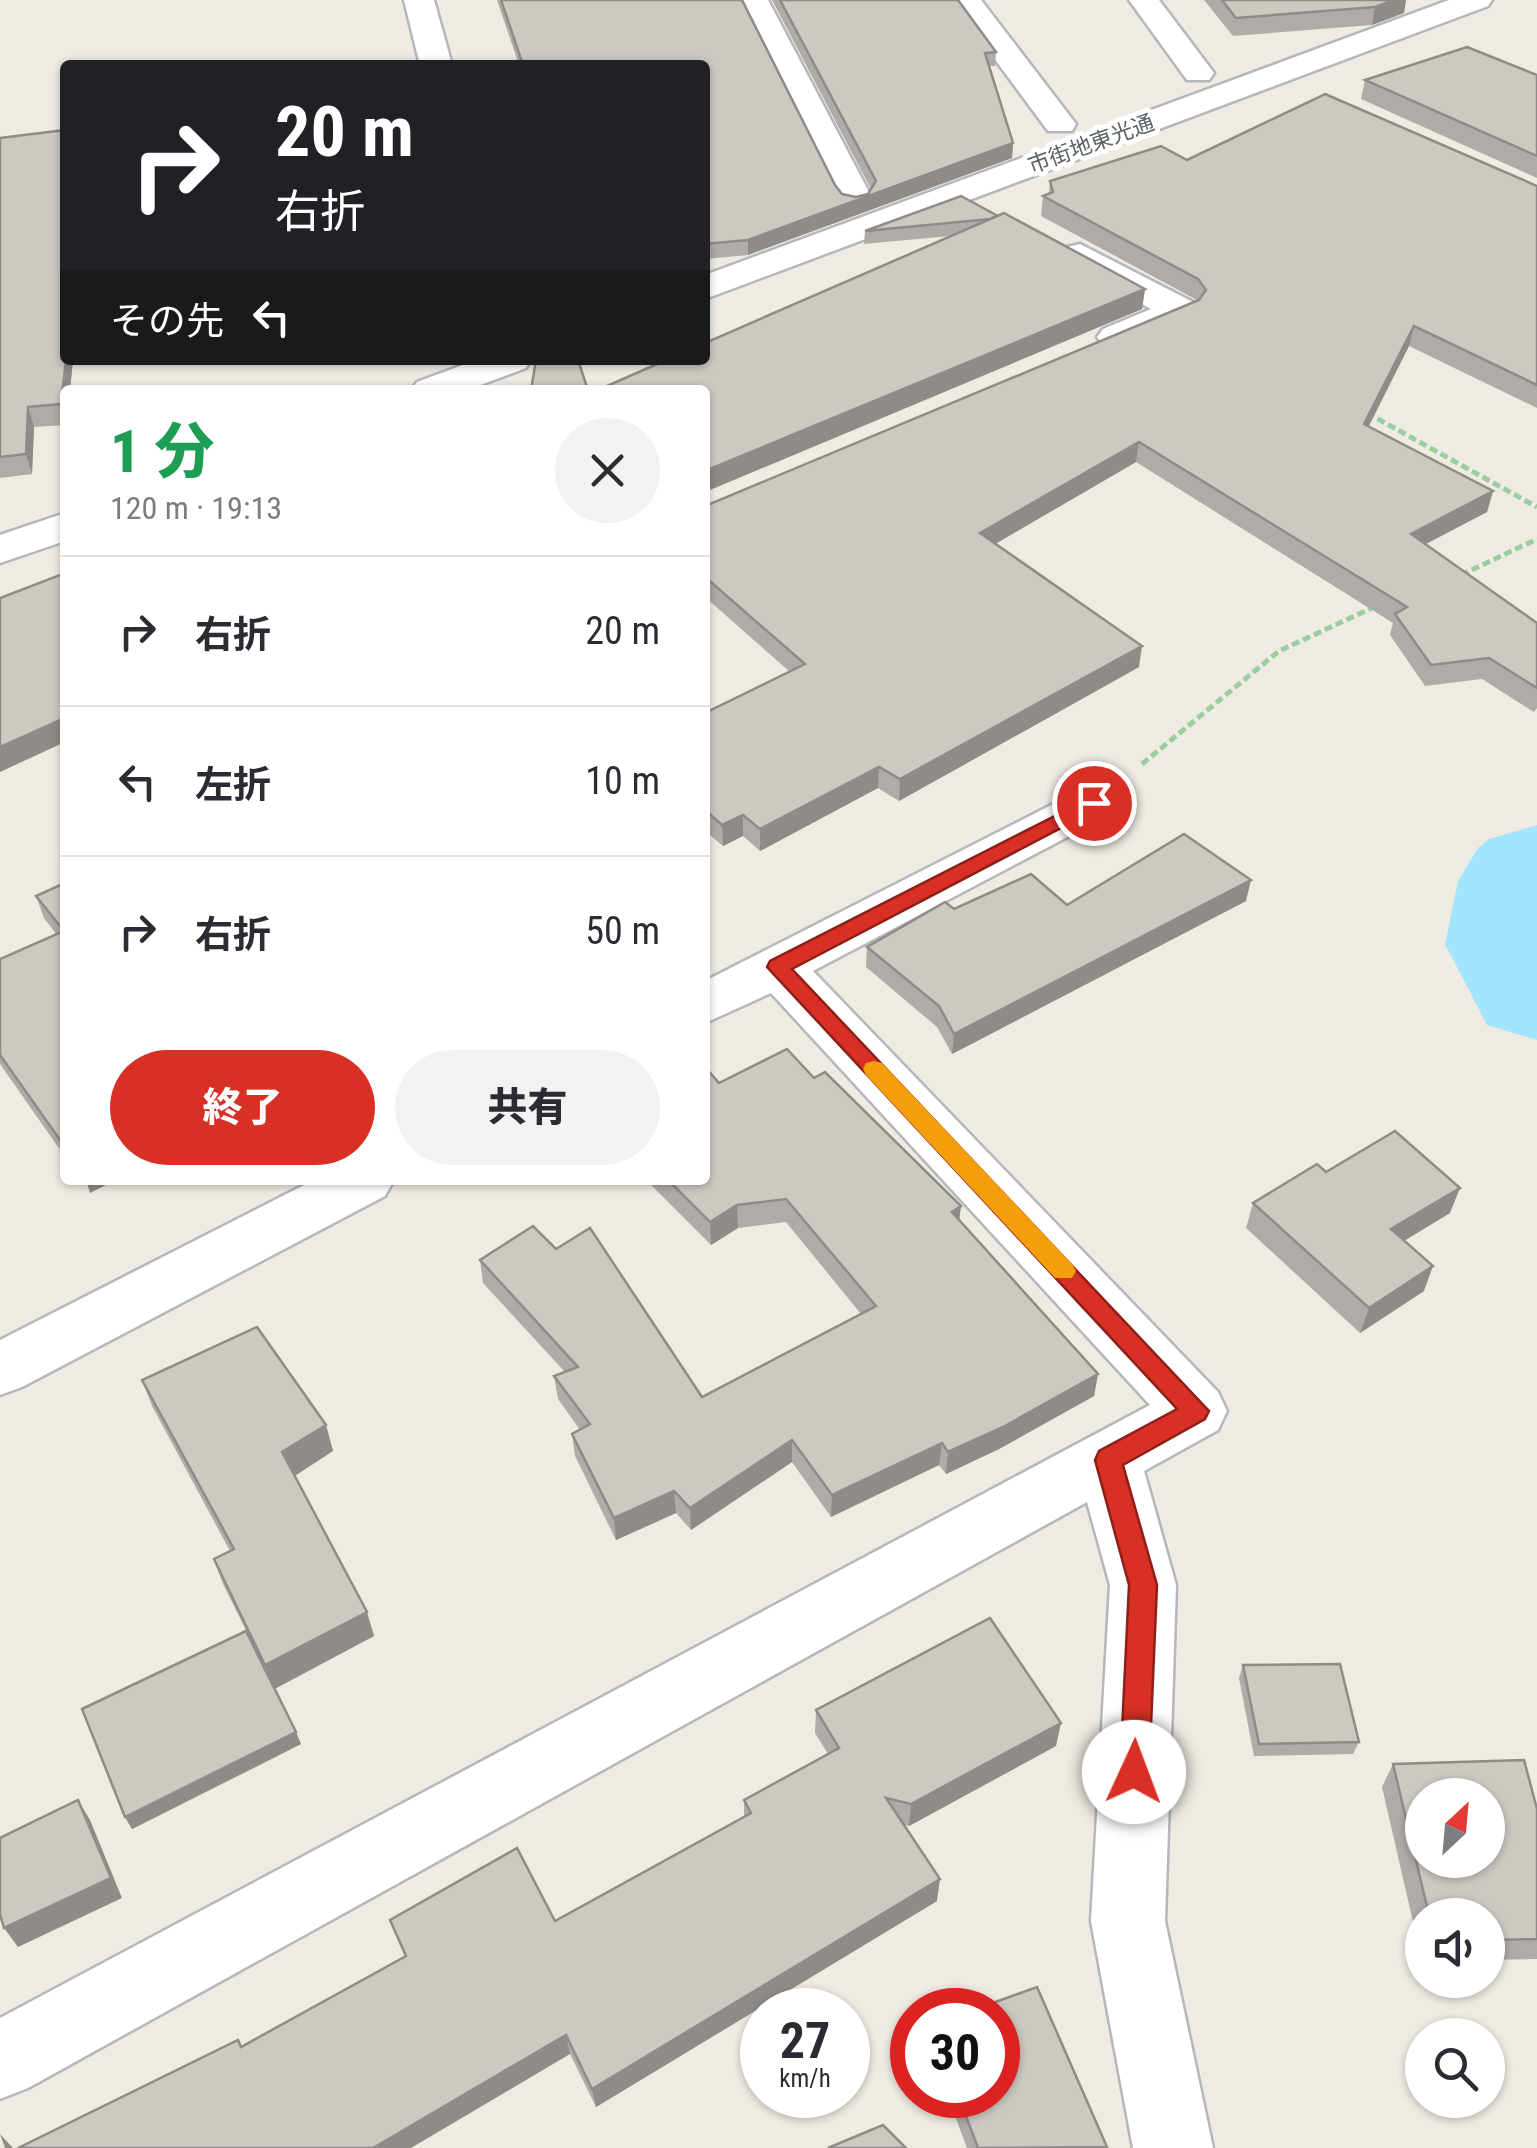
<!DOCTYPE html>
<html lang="ja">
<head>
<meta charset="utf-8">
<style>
	:root { --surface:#fff; --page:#f2f2f3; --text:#2b2b33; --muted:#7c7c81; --line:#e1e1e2; --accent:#d93025 }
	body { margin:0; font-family:"Roboto Condensed","Noto Sans JP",sans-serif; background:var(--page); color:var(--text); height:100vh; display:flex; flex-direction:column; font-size:38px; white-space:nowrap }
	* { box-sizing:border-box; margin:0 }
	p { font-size:32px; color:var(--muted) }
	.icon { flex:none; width:55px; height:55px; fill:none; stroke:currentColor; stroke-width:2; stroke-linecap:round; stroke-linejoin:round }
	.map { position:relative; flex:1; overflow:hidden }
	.side { position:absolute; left:60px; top:385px; width:650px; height:800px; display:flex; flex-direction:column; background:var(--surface); border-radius:10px; box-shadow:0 2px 8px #0004 }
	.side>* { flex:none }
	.hud { position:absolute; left:60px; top:60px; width:650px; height:305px; border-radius:10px; box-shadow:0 2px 8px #0004; background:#202124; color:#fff; overflow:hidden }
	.needle { width:65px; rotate:26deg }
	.fabs { position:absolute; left:1405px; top:1778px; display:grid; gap:20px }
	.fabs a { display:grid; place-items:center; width:100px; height:100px; border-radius:50%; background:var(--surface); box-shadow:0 2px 8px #0004; font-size:50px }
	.speed { position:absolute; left:740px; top:1988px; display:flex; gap:20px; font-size:50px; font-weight:700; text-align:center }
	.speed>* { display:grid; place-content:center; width:130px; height:130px; border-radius:50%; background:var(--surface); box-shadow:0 2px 8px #0004; line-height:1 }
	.speed small { font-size:25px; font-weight:400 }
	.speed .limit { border:15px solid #d22; background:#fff; color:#111 }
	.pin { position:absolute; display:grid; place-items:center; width:85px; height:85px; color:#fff; margin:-42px; border:5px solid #fff; border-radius:50%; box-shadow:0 2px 10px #0007 }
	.me { position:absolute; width:110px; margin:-55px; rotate:2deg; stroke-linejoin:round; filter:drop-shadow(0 0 8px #0008) }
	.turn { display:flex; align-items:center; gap:35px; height:210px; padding:0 50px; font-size:45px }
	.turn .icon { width:130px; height:130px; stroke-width:2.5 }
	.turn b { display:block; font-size:70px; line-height:85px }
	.then { display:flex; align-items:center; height:95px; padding:0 50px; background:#0003; gap:20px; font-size:38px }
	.round { display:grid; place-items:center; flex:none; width:105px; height:105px; border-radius:52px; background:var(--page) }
	.head { display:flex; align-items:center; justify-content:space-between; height:170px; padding:0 50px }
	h1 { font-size:60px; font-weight:800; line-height:75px; color:#1e9e55 }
	.action { display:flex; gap:20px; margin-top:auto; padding:20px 50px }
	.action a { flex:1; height:115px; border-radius:60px; background:var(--accent); color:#fff; font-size:40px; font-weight:800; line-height:115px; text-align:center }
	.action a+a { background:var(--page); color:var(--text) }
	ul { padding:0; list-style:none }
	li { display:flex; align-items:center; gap:30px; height:150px; padding:0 50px; border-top:2px solid var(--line) }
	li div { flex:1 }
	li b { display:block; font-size:38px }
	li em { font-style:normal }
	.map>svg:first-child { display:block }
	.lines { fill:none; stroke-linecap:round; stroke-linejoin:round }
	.river { fill:#a3e4ff; fill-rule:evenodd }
	.minor-casing { stroke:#b4b7bb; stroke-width:5 }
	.path { stroke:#9acea1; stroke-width:5; stroke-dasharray:8 4; stroke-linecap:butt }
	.minor { fill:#fff; fill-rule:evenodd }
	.wall { fill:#afaca7 }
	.shaded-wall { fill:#8f8c88 }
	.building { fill:#ccc8c2; stroke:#8f8c88; stroke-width:2.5; fill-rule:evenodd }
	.route { fill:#d93025; stroke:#8d1f18; stroke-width:2.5 }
	.slow { fill:#f59e0b }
	.labels { text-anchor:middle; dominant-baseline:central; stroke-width:10; stroke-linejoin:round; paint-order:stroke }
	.far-street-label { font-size:22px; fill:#5b6165; stroke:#fff }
</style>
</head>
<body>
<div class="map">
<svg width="1537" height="2148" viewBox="0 0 1537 2148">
	<rect width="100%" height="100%" fill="#efebe3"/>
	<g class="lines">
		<path class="river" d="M1537,825V1040L1487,1025L1445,944L1458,881L1478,848L1489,839Z"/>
		<g class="minor-casing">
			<g id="minor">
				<path d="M404,0H434L452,65H420Z"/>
				<path d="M738,0H768L872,198L867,205L855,208L843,205L838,198Z"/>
				<path d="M951,0H981L1076,124L1072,131H1048Z"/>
				<path d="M1129,0H1159L1214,73L1209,80H1187Z"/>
				<path d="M1449,0H1492L1488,6L705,299V275Z"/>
				<path d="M1080,244L1193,302L1199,310L1193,318C1166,329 1132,352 1103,345L1097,337L1103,329L1151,309L1067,263L1062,255L1067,247Z"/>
				<path d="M476,360H531L526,368L467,390H411L417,382Z"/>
				<path d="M65,513V541L0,563V535Z"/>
				<path d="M1094,787L1111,792L1118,803L1111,814L813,971L1218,1392L1227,1411L1218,1430L1144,1471L1176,1585L1165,1921L1213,2148H1133L1091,1921L1110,1585L1087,1502L28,2088L0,2099V2018L1150,1405L771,993L705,1023V981L1077,792Z"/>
				<path d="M314,1180H394L385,1196L22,1387L0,1395V1340Z"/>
			</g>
		</g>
		<g class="path">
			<path d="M1367,413L1537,507"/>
			<path d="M1461,575L1537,539"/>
			<path d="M1142,764L1279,651L1374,607"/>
		</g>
		<use href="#minor" class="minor"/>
	</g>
	<g class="wall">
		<path d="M497,0H742L835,185L842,194L856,197L868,194L871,189L772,0H958L996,52L995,66H990L1013,143L1012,158L748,255L705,259V65H519Z"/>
		<path d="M1204,0H1406L1404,13L1372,25L1233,36Z"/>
		<path d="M1537,75V178L1361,99L1365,80Z"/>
		<path d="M0,138L65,360H73L70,390H65V425L34,427L32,474L0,478Z"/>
		<path d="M1187,160L1537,186V408L1409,346L1369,426L1493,491L1487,512L1425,544L1537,623V708L1534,712L1482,679L1425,686L1390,635L1393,623L1136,462L995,544L1139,667L899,801L878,788L760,851L743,836L723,846L705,831V713L790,672L705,597V506L1197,301L1195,299L1041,216L1043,196L1049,193L1050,181Z"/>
		<path d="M998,216L1145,289L1142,309L705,492V390L950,236L864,244L865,231Z"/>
		<path d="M65,883V1157L0,1064V959L57,935L44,918L36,896Z"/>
		<path d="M1246,901L952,1054L937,1027L866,967L867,947L954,909Z"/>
		<path d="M814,1078L961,1206L959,1219L1098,1374L1094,1396L999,1449L946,1474L939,1465L831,1517L792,1462L691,1530L676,1513L616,1540L575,1456L572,1434L580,1430L558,1399L554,1376L565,1372L483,1283L480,1260L702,1397L861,1314L786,1222L738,1228L711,1245L646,1180H705L719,1083Z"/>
		<path d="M1326,1172L1450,1213L1404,1241L1424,1291L1360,1333L1246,1228L1253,1203Z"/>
		<path d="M142,1380L326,1425L333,1451L295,1476L374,1636L275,1689L301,1744L132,1829L125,1817L269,1677L223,1584L214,1559L230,1551L152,1406Z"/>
		<path d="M1243,1665L1359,1742L1353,1754L1254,1756L1239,1678Z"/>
		<path d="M816,1710L1056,1746L909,1826L904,1825L937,1901L596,2107L570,2054L18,2148L238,2040L242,2047L405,1957L390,1920L555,1921L744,1817V1800L828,1754L815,1733Z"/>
		<path d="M1393,1764L1537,1809V1959L1488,1960V1915H1422V1961L1382,1787Z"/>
		<path d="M947,2095H998L1106,2148H967Z"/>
	</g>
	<g class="shaded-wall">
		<path d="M1394,0H1406L1404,13L1372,25L1375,7Z"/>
		<path d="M1013,143L1012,158L748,255V240Z"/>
		<path d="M1145,289L1142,309L705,492V471Z"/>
		<path d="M1414,326L1409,346L1359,445L1364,424Z"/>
		<path d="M66,360H73L70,390H65V418L61,404Z"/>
		<path d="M28,407L34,427L32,474L26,454Z"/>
		<path d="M1139,442L1136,462L978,554L980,533Z"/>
		<path d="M1493,491L1487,512L1405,555L1411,534Z"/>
		<path d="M1142,646L1139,667L899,801L900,779Z"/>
		<path d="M65,718V742L0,772V747Z"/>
		<path d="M879,767L878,788L760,851V829Z"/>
		<path d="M743,815V836L723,846L722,825Z"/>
		<path d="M1251,880L1246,901L952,1054L954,1034Z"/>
		<path d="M86,1180H116L90,1193Z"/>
		<path d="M1460,1188L1450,1213L1382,1254L1391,1229Z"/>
		<path d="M737,1205L738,1228L711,1245L710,1222Z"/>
		<path d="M961,1206L958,1230L952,1212Z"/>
		<path d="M1433,1266L1424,1291L1360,1333L1369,1308Z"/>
		<path d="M1098,1374L1094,1396L999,1449L946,1474L948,1452Z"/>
		<path d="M326,1425L333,1451L291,1478L282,1452Z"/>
		<path d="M792,1440V1462L691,1530L690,1508Z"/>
		<path d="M942,1443L939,1465L831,1517L832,1495Z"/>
		<path d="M674,1491L676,1513L616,1540L614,1518Z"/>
		<path d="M367,1612L374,1636L274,1689L265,1665Z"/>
		<path d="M1061,1723L1056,1746L909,1826L911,1804Z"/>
		<path d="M296,1732L301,1744L132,1829L125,1817Z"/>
		<path d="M78,1800L90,1820L122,1898L18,1947L4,1928Z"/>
		<path d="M940,1879L937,1901L596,2107L592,2089Z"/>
		<path d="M566,2035L570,2054L411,2148H373Z"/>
		<path d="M0,2134L13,2148H5Z"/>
	</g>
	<g class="building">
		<path d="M501,0H742L835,185L842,194L856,197L868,194L876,181L780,0H958L996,52L985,53L1013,143L748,240L705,244V65H523Z"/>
		<path d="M1222,0H1394L1375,7L1236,18Z"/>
		<path d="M1467,47L1537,75V156L1365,80Z"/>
		<path d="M1325,94L1537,186V385L1414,326L1364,424L1493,491L1411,534L1537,623V688L1489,658L1431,665L1395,614L1407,607L1139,442L980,533L1142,646L900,779L879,767L760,829L743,815L722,825L705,810V713L805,664L705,577V506L1199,300L1206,290L1198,279L1043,196L1053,192L1050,181L1161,146L1187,160Z"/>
		<path d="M65,130L66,360L61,404L28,407L26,454L0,457V138Z"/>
		<path d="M961,196L998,216L990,219L865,231Z"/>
		<path d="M1004,213L1145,289L705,471V390H598L666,360H705V343Z"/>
		<path d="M536,360H578L588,390H531Z"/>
		<path d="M65,573V718L0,747V598Z"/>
		<path d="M1184,834L1251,880L954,1034L939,1006L867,947L945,902L954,909L1031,874L1067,905Z"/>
		<path d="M65,883V1147L0,1055V959L64,931L36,896Z"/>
		<path d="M787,1049L814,1078L825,1072L961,1206L952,1212L1098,1374L1003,1427L948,1452L942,1443L832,1495L792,1440L690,1508L674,1491L614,1518L572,1434L590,1424L554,1376L578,1367L480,1260L533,1226L556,1249L590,1228L702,1397L876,1306L786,1199L737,1205L710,1222L668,1180H705V1067L719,1083Z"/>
		<path d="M1395,1131L1460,1188L1391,1229L1433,1266L1369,1308L1253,1203L1317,1164L1326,1172Z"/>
		<path d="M257,1327L326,1425L282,1452L367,1612L265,1665L214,1559L234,1549L142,1380Z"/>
		<path d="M990,1618L1061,1723L911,1804L886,1798L940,1879L592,2089L566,2035L373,2148H18L238,2040L241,2047L406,1956L390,1920L517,1848L555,1921L751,1813L744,1800L839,1748L816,1710Z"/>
		<path d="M246,1631L296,1732L125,1817L82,1709Z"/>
		<path d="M1340,1664L1359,1742L1259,1744L1243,1665Z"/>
		<path d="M1524,1760L1537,1809V1939L1488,1940V1915H1429L1393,1764ZM1422,1795H1488V1860H1422Z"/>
		<path d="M78,1800L111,1878L4,1928L0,1914V1838Z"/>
		<path d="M1037,1987L1107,2147L978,2148L958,2095H998V2010H973Z"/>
		<path d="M883,2125L906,2148H828Z"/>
	</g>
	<path class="route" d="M1094,796L1101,798V807L792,969L1209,1411L1205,1419L1123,1465L1157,1585L1149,1772L1145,1782L1134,1786L1124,1782L1120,1772L1129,1585L1095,1460L1099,1451L1177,1409L767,967L770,961Z"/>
	<path class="slow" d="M874,1061L882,1063L1072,1264L1076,1271L1072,1278H1055L866,1075L863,1069L866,1063Z"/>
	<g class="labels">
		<g class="far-street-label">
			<text transform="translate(1091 144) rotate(-20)">市街地東光通</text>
		</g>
	</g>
</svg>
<div class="fabs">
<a><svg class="needle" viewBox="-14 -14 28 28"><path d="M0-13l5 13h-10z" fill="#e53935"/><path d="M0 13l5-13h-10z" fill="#7c7c81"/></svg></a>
<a><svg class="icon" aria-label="sound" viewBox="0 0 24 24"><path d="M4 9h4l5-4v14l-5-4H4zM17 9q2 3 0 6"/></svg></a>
<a><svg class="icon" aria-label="search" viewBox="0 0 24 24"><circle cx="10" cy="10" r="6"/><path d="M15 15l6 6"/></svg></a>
</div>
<div class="speed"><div>27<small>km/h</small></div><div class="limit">30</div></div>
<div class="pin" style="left:1094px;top:803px;background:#d93025"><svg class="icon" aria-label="arrive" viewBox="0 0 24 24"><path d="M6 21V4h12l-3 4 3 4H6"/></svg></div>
<svg class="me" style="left:1134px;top:1772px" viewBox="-20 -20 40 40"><circle r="19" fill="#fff"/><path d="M0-13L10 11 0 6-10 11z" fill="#d93025"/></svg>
<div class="hud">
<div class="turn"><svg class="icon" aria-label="right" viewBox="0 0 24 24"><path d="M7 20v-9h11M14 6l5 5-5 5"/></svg><div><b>20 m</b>右折</div></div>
<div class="then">その先<svg class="icon" aria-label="left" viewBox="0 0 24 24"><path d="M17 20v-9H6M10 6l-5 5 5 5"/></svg></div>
</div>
<section class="side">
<div class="head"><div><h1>1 分</h1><p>120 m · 19:13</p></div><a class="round"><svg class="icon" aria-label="close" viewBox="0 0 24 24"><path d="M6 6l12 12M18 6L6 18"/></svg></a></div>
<ul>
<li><svg class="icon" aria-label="right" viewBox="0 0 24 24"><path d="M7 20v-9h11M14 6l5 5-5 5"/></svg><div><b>右折</b></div><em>20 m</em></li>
<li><svg class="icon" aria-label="left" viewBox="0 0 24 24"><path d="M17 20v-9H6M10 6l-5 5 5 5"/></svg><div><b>左折</b></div><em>10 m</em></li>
<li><svg class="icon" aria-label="right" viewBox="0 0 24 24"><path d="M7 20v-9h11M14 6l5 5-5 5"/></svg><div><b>右折</b></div><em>50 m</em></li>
</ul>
<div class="action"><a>終了</a><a>共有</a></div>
</section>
</div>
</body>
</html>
